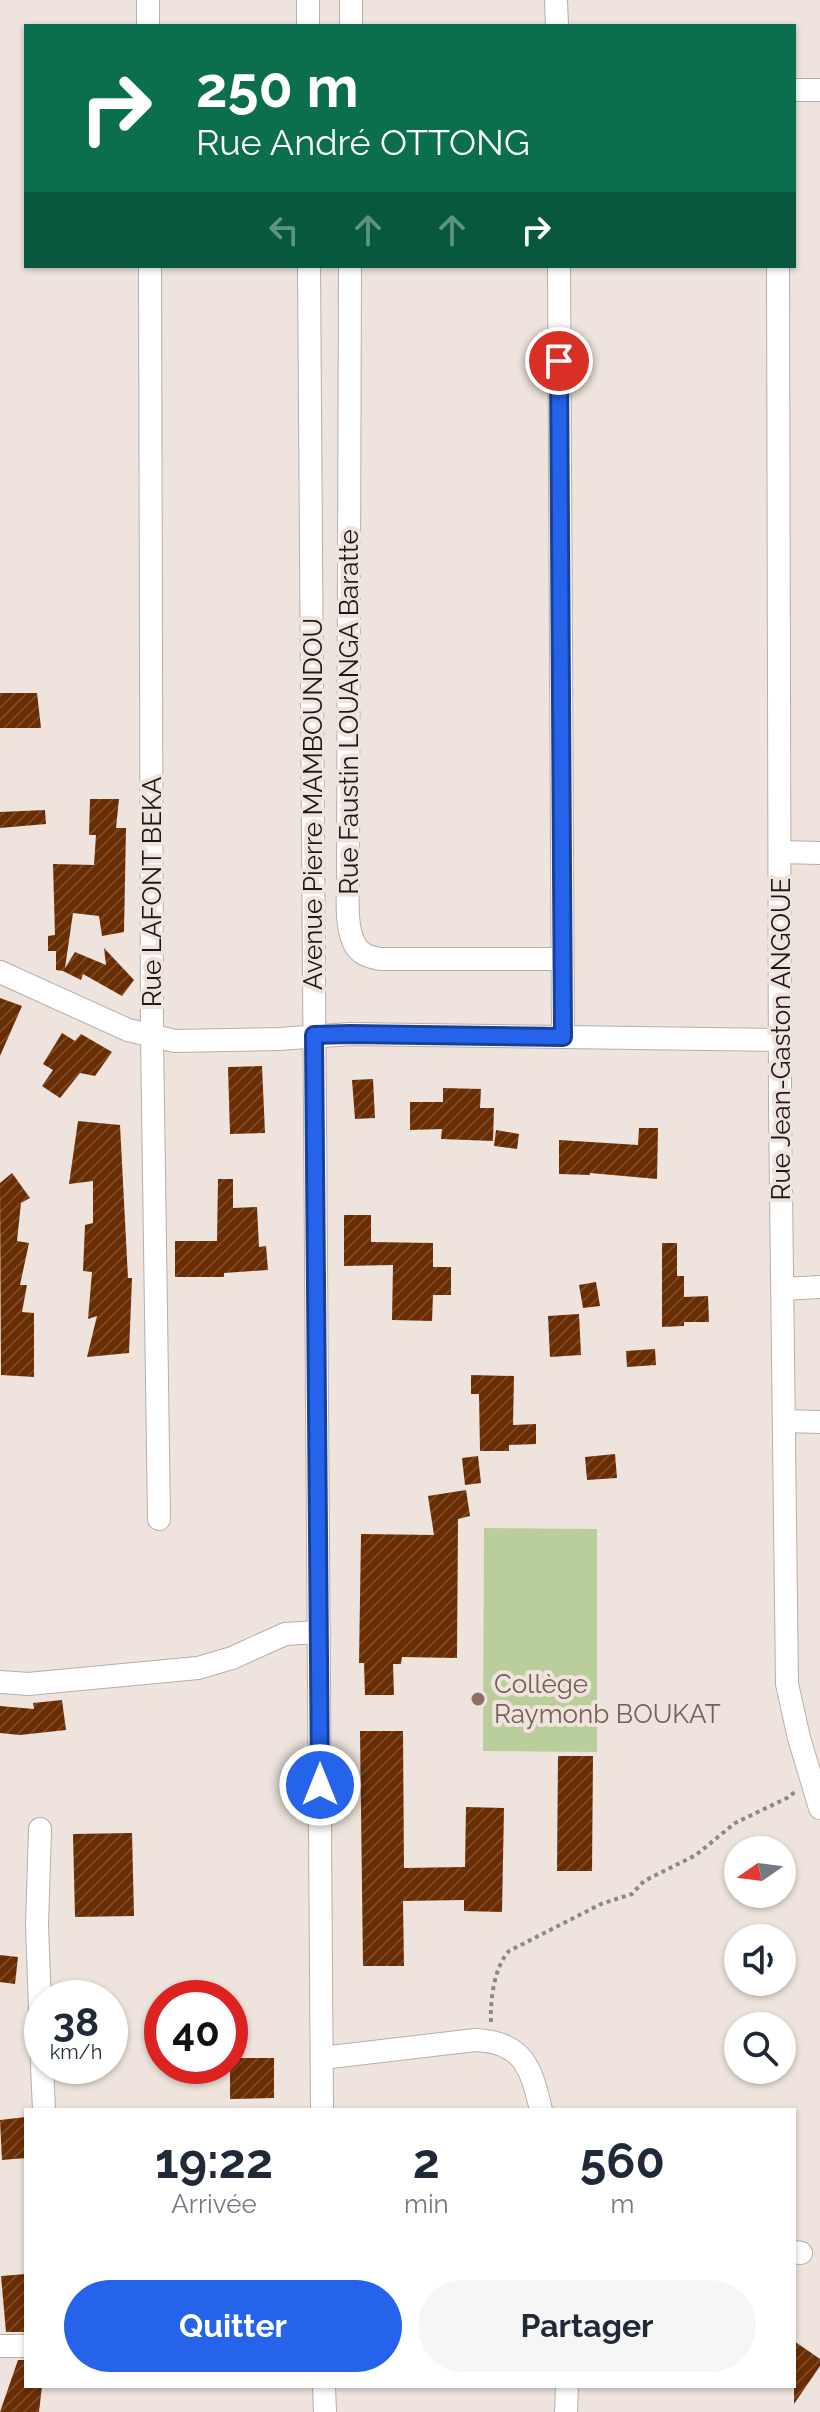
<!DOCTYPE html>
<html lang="fr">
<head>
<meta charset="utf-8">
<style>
	:root { --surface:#fff; --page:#f6f6f7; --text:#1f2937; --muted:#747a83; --accent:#2563eb }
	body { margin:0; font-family:Raleway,sans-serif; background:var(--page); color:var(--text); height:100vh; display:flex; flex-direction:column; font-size:30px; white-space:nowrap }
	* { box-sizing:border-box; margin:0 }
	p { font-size:26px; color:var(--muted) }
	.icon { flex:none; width:44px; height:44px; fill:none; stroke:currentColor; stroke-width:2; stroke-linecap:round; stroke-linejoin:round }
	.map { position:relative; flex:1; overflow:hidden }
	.side { position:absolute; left:24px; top:2108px; width:772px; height:280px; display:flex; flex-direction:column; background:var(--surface); border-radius:0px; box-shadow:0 2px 6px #0004 }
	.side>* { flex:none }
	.hud { position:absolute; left:24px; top:24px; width:772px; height:244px; border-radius:0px; box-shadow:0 2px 6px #0004; background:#0b6e4f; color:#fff; overflow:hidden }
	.needle { width:52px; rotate:256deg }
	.controls { position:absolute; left:724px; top:1836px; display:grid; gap:16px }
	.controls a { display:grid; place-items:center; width:72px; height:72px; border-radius:50%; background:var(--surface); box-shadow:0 2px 6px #0004; font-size:40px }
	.speed { position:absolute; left:24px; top:1980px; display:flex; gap:16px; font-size:40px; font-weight:700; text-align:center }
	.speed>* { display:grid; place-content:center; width:104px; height:104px; border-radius:50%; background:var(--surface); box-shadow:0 2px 6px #0004; line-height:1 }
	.speed small { font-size:20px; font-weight:400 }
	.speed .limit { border:12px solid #d22; background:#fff; color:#111 }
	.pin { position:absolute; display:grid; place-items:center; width:68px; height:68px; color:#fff; margin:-34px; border:4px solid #fff; border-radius:50%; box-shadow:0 2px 8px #0007 }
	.me { position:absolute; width:88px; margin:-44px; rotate:0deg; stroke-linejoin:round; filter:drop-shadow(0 0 6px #0008) }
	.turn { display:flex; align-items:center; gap:28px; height:168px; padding:0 40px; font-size:36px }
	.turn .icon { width:104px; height:104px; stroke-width:2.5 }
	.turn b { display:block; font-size:56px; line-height:68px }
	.lanes { display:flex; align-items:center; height:76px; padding:0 40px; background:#0003; justify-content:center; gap:40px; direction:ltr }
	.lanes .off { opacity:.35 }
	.eta { display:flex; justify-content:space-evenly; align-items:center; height:136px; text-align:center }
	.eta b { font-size:48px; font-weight:700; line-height:56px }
	.action { display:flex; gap:16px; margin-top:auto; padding:16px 40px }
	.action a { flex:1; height:92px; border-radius:48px; background:var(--accent); color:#fff; font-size:32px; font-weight:700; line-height:92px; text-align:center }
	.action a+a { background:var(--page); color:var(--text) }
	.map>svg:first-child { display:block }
	.garden { fill:#bace9b }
	.building { fill:url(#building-hatch) }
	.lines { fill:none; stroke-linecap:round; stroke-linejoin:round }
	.minor-casing { stroke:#b8aea8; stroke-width:24 }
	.path { stroke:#8f8783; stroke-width:4; stroke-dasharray:4 4; stroke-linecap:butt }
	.minor { stroke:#fff; stroke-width:22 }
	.route-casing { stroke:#184099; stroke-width:20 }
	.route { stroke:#2563eb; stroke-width:14 }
	.education-dot { fill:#8d6e63; stroke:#eee3dd; stroke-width:3 }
	.labels { text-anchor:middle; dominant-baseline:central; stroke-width:8; stroke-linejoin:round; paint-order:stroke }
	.street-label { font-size:26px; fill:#1c1816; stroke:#eee3dd }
	.education-label { font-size:26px; fill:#785e54; stroke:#eee3dd; text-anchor:start }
</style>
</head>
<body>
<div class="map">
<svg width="820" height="2412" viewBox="0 0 820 2412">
	<defs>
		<pattern id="building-hatch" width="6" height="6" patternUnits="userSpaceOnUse" patternTransform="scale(2)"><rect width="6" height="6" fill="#6a2d02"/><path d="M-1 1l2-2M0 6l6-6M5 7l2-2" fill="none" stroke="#7a4927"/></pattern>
	</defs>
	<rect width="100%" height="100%" fill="#eee3dd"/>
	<path class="garden" d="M484,1528L597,1529V1752L483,1751Z"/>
	<g class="building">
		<path d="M0,693H37L41,728H0Z"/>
		<path d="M90,799H119L116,828H126L124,932L102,936L99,916L73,913L65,968L75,952L106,965L104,948L134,980L122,996L83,974L81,980L63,971L56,970V951H48V936L55,935L53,864L94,865L96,835H89Z"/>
		<path d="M45,810L46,824L0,828V812Z"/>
		<path d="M0,998L22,1006L0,1056Z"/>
		<path d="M62,1033L75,1041L81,1034L112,1052L95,1076L80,1073L60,1098L42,1086L53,1070L43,1064Z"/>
		<path d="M262,1066L265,1133L230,1134L228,1067Z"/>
		<path d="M373,1079L375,1118L355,1119L352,1080Z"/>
		<path d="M443,1088L481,1089L480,1108H494L493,1141L441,1139L442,1129L410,1130V1102H443Z"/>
		<path d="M78,1121L120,1125L128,1278H132L129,1353L87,1357L97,1316L88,1319L92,1272L83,1271L85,1225L93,1223V1181L69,1184Z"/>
		<path d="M639,1128H658L657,1179L590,1173V1175L559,1174V1140L638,1145Z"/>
		<path d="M496,1130L519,1134L517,1149L494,1146Z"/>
		<path d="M12,1173L30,1198L21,1203L17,1241L29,1243L20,1285H27L22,1312L34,1313V1377L1,1375L0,1183Z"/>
		<path d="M218,1179H233V1208L257,1207L259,1247L266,1246L268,1270L224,1273V1277H175V1241H217Z"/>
		<path d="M344,1215H371V1242L433,1243V1267H451V1295H433L432,1321L392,1320L393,1265L344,1266Z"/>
		<path d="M662,1243H677V1276H684V1297L708,1296L709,1322H684V1326L662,1327Z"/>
		<path d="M596,1282L600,1306L583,1308L579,1285Z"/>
		<path d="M579,1314L581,1355L550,1357L548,1316Z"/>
		<path d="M655,1349L656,1365L627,1367L626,1351Z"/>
		<path d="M471,1375L514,1376L513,1425L536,1424V1444L509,1445V1451H480L479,1394H471Z"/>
		<path d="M615,1454L617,1478L587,1480L585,1457Z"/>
		<path d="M478,1456L481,1483L465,1485L462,1458Z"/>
		<path d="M466,1490L470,1516L458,1519L457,1658L402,1657L401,1664H393L394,1695H365L364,1663H359L361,1534L434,1535L428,1496Z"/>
		<path d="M62,1700L66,1730L20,1735L0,1733V1706L34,1709L33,1703Z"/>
		<path d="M360,1731H403L404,1868L465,1867L466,1807L504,1808L502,1912L464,1911V1900L403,1901L404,1966H363Z"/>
		<path d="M558,1756H593L592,1871H557Z"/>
		<path d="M132,1833L134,1916L75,1917L73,1834Z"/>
		<path d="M0,1955L18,1957L15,1984L0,1982Z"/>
		<path d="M230,2058H274V2098L230,2099Z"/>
		<path d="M26,2117V2158L2,2160L0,2120Z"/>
		<path d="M26,2274V2332H6L1,2276Z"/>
		<path d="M794,2341L820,2359V2366L794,2404Z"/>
		<path d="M18,2360H26V2386H42L39,2412H0Z"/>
	</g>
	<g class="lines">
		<g class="minor-casing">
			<g id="minor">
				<path d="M148,0V26"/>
				<path d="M308,0V26"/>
				<path d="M351,0V26"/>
				<path d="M556,0L557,26"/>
				<path d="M794,90H820"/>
				<path d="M150,266L152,1036L159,1519"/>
				<path d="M309,266L322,2110"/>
				<path d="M350,266L348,865C349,888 344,922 354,943C359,954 369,957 380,959H562"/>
				<path d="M559,266L563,1037"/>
				<path d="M778,266L780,1109L787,1684L799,1738L820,1808"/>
				<path d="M781,852L820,853"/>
				<path d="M0,972L128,1030L175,1041L279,1039L350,1034L780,1040"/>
				<path d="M783,1289L820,1287"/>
				<path d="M784,1421L820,1422"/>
				<path d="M0,1682L28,1684L198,1668L232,1658L285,1634L319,1632"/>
				<path d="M40,1829L37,1925L42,2062"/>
				<path d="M322,2058L475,2040C524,2042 531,2068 541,2110"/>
				<path d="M42,2066L44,2110"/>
				<path d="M794,2252L801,2253"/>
				<path d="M0,2346H26"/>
				<path d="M324,2386L325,2412"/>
				<path d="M566,2412L567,2386"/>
			</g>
		</g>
		<path class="path" d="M491,2022C490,2001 494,1967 509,1951L601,1904L632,1894L644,1881L696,1855L735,1823L787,1798L796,1791"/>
		<use href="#minor" class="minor"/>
	</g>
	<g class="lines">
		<g class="route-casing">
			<path id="route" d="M320,1785L314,1035L350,1034L563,1037L559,361"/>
		</g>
		<use href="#route" class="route"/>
	</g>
	<circle class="education-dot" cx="478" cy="1699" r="8"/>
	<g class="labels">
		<g class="street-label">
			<text transform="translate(349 712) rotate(-90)">Rue Faustin LOUANGA Baratte</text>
			<text transform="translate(313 804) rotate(-90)">Avenue Pierre MAMBOUNDOU</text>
			<text transform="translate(152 892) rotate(-90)">Rue LAFONT BEKA</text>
			<text transform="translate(781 1039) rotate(-90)">Rue Jean-Gaston ANGOUE</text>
		</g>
		<g class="education-label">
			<text x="494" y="1684">Collège<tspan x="494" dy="30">Raymonb BOUKAT</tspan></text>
		</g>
	</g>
</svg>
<div class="controls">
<a><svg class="needle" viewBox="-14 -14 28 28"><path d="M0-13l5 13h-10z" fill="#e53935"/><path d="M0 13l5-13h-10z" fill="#747a83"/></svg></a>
<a><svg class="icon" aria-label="sound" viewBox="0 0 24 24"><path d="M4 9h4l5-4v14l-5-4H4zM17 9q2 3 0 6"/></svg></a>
<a><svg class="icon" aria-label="search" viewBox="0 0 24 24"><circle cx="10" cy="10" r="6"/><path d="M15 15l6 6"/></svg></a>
</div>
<div class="speed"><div>38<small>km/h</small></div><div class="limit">40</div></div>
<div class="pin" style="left:559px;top:361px;background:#d93025"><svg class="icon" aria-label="arrive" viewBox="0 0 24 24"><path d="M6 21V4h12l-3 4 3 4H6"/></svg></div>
<svg class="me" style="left:320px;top:1785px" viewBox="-20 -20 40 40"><circle r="17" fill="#2563eb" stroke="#fff" stroke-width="3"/><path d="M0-11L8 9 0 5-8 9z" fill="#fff"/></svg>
<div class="hud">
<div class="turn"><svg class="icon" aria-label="right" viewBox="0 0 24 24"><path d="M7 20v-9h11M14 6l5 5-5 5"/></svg><div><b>250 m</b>Rue André OTTONG</div></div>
<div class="lanes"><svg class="icon off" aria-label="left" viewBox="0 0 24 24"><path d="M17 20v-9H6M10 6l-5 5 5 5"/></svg><svg class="icon off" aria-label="ahead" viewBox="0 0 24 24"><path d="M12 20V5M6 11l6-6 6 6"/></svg><svg class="icon off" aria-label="ahead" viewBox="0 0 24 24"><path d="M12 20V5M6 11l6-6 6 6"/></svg><svg class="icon" aria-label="right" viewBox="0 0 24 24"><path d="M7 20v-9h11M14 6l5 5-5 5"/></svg></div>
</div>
<section class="side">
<div class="eta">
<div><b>19:22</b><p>Arrivée</p></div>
<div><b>2</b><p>min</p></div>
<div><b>560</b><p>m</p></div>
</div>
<div class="action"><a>Quitter</a><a>Partager</a></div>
</section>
</div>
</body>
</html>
